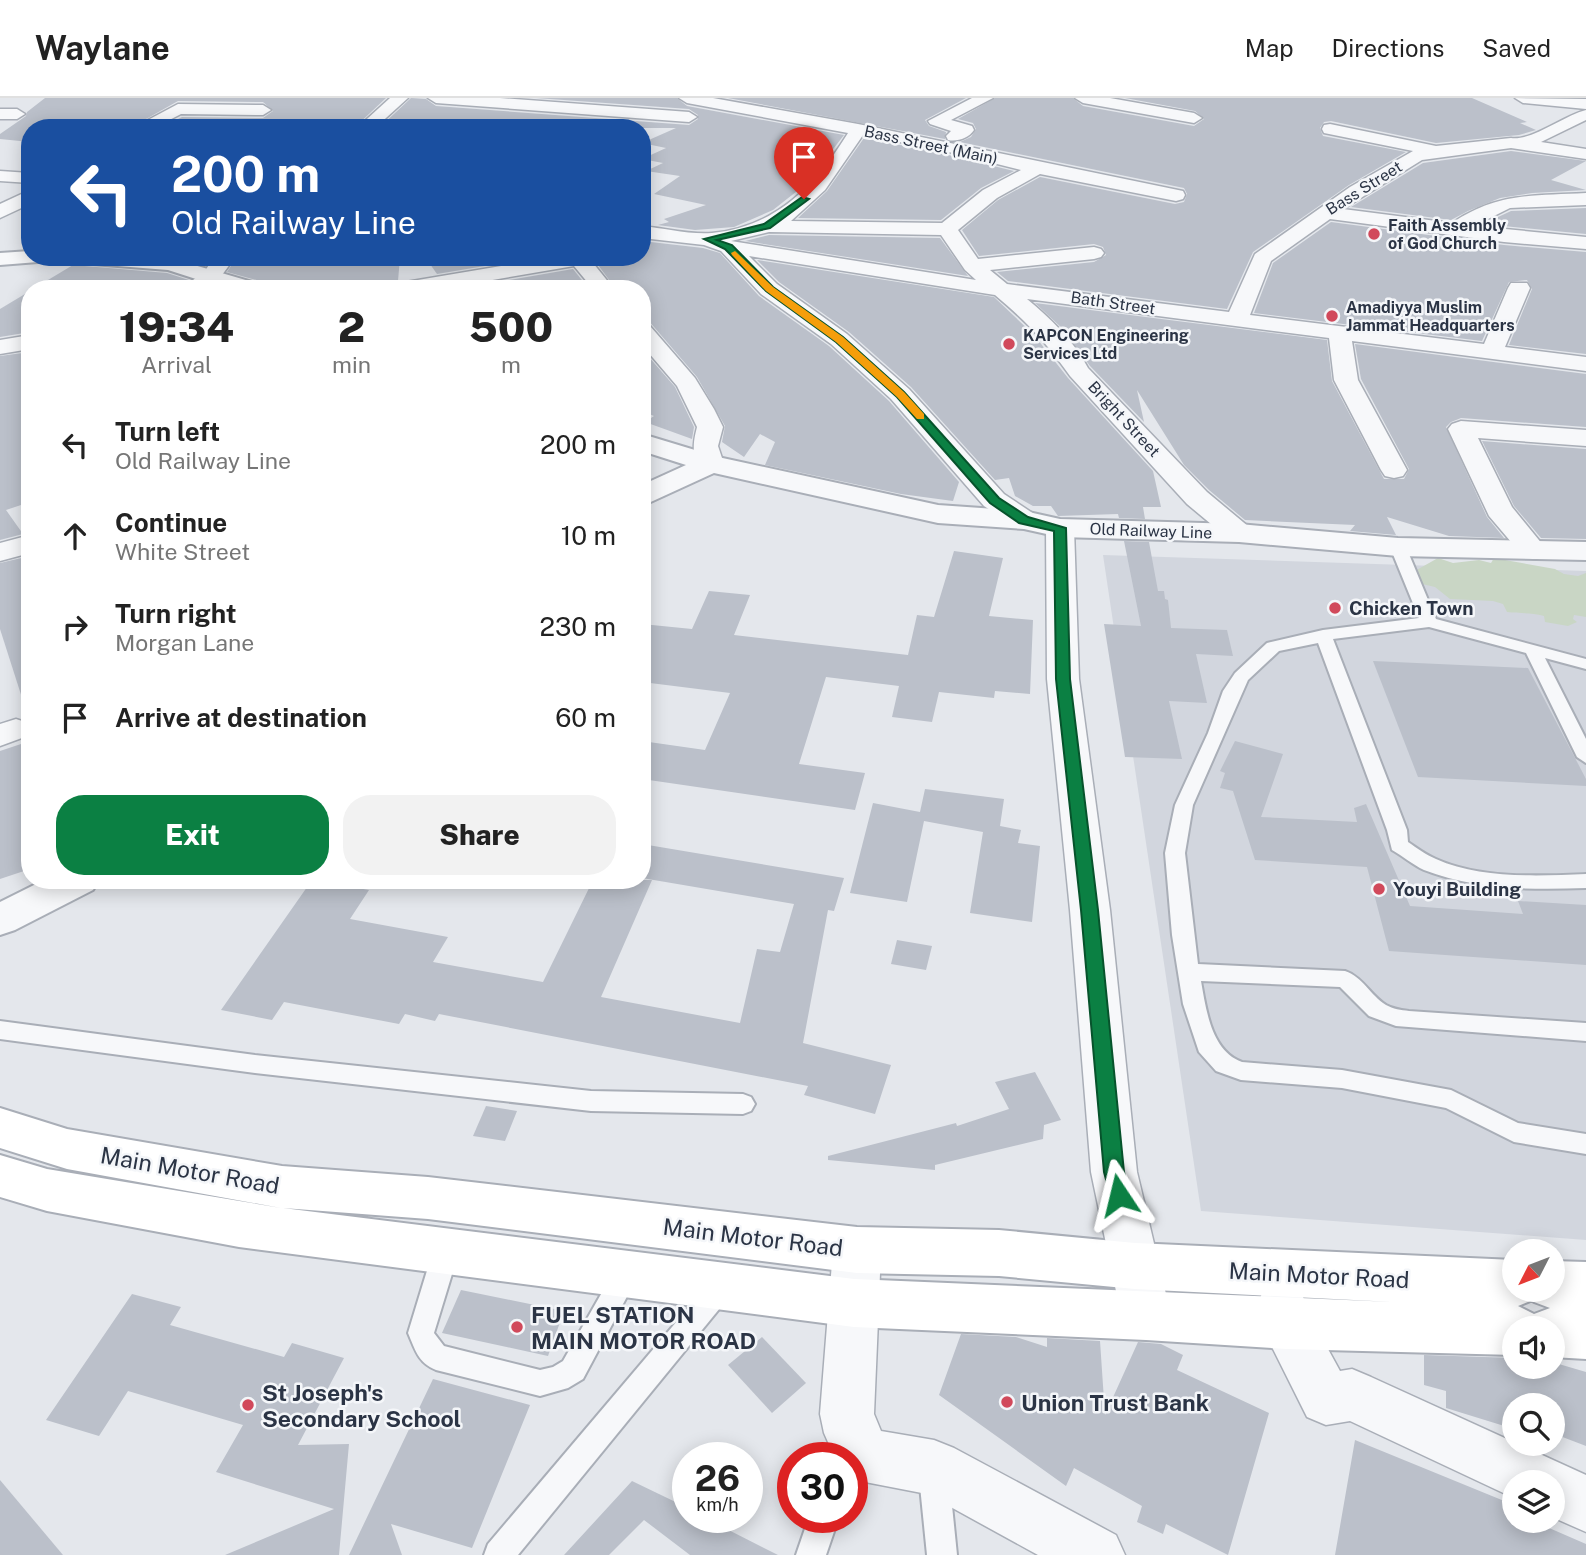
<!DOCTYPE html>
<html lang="en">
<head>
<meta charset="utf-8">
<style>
	:root { --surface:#fff; --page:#f2f2f2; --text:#222; --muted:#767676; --line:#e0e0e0; --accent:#0b8043 }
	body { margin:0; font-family:"Public Sans",sans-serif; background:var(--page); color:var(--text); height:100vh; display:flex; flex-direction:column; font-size:26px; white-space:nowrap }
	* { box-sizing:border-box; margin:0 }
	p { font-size:23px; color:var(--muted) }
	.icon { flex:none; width:38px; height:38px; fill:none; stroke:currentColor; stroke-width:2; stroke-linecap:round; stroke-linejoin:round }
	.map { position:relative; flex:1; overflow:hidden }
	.side { position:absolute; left:21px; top:182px; width:630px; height:609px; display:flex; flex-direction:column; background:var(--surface); border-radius:28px; box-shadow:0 4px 18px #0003 }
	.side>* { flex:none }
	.banner { position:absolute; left:21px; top:21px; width:630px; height:147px; border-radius:28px; box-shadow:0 4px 18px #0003; background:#1a4fa0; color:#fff; overflow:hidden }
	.needle { width:46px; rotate:228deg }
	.buttons { position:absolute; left:1502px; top:1141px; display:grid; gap:14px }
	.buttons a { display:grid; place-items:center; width:63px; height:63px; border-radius:50%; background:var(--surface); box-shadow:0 4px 18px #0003; font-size:35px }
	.speed { position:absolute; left:672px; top:1344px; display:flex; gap:14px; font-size:35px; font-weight:700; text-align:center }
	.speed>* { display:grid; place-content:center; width:91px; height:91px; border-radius:50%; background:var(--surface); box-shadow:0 4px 18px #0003; line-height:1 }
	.speed small { font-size:18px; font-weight:400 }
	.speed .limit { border:10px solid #d22; background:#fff; color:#111 }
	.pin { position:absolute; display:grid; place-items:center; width:60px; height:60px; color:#fff; margin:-72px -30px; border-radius:50% 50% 50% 0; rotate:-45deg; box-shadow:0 0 7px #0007 }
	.pin .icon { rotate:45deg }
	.me { position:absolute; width:77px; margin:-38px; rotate:350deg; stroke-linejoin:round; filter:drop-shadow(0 0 5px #0008) }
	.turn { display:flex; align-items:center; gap:24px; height:147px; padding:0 35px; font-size:32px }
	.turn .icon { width:91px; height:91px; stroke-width:2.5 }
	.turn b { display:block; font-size:49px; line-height:60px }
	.eta { display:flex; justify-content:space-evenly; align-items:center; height:119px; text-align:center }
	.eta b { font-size:42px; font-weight:800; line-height:49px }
	.button { display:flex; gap:14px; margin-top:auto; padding:14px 35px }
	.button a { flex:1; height:80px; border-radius:28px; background:var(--accent); color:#fff; font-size:28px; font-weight:800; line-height:80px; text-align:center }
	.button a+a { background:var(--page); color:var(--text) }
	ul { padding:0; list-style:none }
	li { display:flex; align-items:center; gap:21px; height:91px; padding:0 35px }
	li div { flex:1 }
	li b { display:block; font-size:26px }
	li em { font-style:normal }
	header { display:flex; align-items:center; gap:42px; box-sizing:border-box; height:98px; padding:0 35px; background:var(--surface); border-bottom:2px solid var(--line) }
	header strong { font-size:33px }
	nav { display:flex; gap:38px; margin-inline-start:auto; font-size:24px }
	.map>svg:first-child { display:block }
	.built { fill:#d2d6de }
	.green { fill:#c9d6c5 }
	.building { fill:#bbc0ca }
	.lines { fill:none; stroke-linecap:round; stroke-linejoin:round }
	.service-casing { stroke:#a9aeb7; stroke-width:4 }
	.minor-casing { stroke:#a9aeb7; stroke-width:3 }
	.tertiary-casing { stroke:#a9aeb7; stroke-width:4 }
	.secondary-casing { stroke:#a9aeb7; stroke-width:4 }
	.service { fill:#f7f8fa; fill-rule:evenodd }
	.minor { fill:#f7f8fa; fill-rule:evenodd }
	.tertiary { fill:#f7f8fa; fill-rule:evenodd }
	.secondary { fill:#fff; fill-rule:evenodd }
	.route { fill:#0b8043; stroke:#07532c; stroke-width:2 }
	.slow { fill:#f59e0b }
	.poi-dot { fill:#d1495b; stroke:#f4f6f9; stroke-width:2.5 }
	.labels { text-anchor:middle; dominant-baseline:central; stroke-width:5; stroke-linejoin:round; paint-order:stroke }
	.far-street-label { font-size:16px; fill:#2b3445; stroke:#f4f6f9 }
	.far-poi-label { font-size:16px; font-weight:bold; fill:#2b3445; stroke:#f4f6f9; text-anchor:start }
	.poi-label { font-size:19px; font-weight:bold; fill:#2b3445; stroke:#f4f6f9; text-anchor:start }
	.near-street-label { font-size:23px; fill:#2b3445; stroke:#f4f6f9 }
	.near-poi-label { font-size:23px; font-weight:bold; fill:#2b3445; stroke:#f4f6f9; text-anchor:start }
</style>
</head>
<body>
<header>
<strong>Waylane</strong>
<nav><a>Map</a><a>Directions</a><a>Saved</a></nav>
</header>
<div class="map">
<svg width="1586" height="1457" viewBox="0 0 1586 1457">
	<rect width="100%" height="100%" fill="#e4e7ec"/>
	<path class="built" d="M1103,457L1586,473V1142L1201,1113Z"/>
	<path class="green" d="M1438,460L1453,465L1479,462L1491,465L1494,460L1555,471L1564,476L1578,478L1586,475V519L1574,517L1573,521L1577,524L1568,528L1545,524L1544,518C1531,514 1520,516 1507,514L1503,506L1493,503L1450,501L1435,489L1418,485L1413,474Z"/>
	<g class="building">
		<path d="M45,0H386L354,30H160L182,19L263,20L273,13L263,4L178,3L130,30H30V44L0,41V36L26,18L27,14Z"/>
		<path d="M411,0L426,1L436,8L689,27L698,21V17L689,11L536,0H677L687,8L844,37L806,86L773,112L734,129L695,132L658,127L669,124L664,121L706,107L654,96L680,78L646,73L663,65L642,61L666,50L642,45L676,30H379Z"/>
		<path d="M728,0H966L925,22L929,28L946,34L945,41Z"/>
		<path d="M995,0H1073L1083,8L1194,28L1204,21L1195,13L1125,0H1472L1527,24L1520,25L1536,32L1519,37L1436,45L1331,23L1324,24L1320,30L1323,38L1406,54L1349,87L1253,154L1227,211L1008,183L997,174L1094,164L1106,157L1103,149L1094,146L979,158L962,132L998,102L1040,79L1175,106L1184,104L1187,96L1184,90L960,44L971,39L976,31L973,25L958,21Z"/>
		<path d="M864,40L936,54L1014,73L981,90L941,122L798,120L827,93Z"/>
		<path d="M1511,53L1586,63L1551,82L1586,92L1532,95L1500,100L1468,113L1451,122L1351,109L1423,65Z"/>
		<path d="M1586,110V136L1483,126L1511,113Z"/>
		<path d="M1331,124L1504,147L1586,154V256L1509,247L1532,191L1527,182L1509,184L1482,243L1254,215L1273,165Z"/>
		<path d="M769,137L940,140L968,178L745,143Z"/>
		<path d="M642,143L703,150L720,155L759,198L829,248L889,303L959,384L953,403L901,396L765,367L775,344L760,336L744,359L722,344L725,328L697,279L642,215V191H616L598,167L606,159H642Z"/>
		<path d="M237,159H400L398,183L363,187L362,191H264L260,183L227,174Z"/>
		<path d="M425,159H538L437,176Z"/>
		<path d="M757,162L994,199L1034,237L1068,280L1153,373L1161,409H1143L1145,421L1119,420L1118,416L1058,418L1051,408H1033L1015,398L1009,380L995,382L911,289L849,234L779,184Z"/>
		<path d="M73,167L167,175L189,182L178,191H33Z"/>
		<path d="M573,171L589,191H457Z"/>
		<path d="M30,193V234L0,239V211Z"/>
		<path d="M1035,205L1327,242L1332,283L1384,381H1404L1409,371L1361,281L1355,246L1586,276V329L1461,320L1451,324L1446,329L1487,419L1504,440L1449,438L1387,419L1396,437L1350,433L1355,427L1245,422L1209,392L1184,367L1137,292L1144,324L1090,268L1063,231Z"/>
		<path d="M30,254V404L6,412L23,436L0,442V258Z"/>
		<path d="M648,258L675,289L694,329L692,341L645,324L654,318L642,313V259Z"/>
		<path d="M1482,343L1586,351V441L1541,440L1514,408Z"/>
		<path d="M1124,443L1149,444L1158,493H1164L1165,501L1168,502L1171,530L1227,532L1233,558L1196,556L1207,605L1169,603L1182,661L1125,659L1104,526L1141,528Z"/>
		<path d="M954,453L1003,460L989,518L1033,522L1030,596L995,593L994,600L939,594L932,624L892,619L899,588L826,579L799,666L865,675L855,712L642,681V643L705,652L730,595L642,584V526L692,531L709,493L750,497L734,537L908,557L917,517L934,519Z"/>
		<path d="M30,458V605L24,606L0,531V465Z"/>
		<path d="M1373,563L1528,570L1586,681V688L1418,679Z"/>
		<path d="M30,643V771L0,781V653Z"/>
		<path d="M1235,643L1283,656L1261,719L1357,724L1354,710L1366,706L1410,808L1523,816L1518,803L1586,807V867L1389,853L1367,769L1255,762L1233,693L1220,690L1225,675L1220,673Z"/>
		<path d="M925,691L1004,701L1000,728L1021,732L1018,745L1040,748L1032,824L970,815L983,734L924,723L907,804L850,795L873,705L920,714Z"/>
		<path d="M642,746L844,780L834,813L828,812L803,945L891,967L875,1016L804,997L808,988L439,916L435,923L405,916L399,926L284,904L272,922L221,912L312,782L369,792L350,821L448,839L433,864L543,884L593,782H652L601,899L740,925L757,851L780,854L794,806L642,780Z"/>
		<path d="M897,842L932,848L926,872L891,866Z"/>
		<path d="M1035,974L1061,1022L1044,1027L1043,1041L935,1067V1072L828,1062V1058L956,1025L957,1028L1009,1011L995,984Z"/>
		<path d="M486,1008L517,1013L505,1043L473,1038Z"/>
		<path d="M461,1192L564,1213L548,1258L442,1235Z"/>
		<path d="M132,1196L181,1209L170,1227L284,1259L292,1245L344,1260L298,1347L349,1346L339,1457H225L334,1411L216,1374L243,1327L128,1293L99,1338L46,1322Z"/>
		<path d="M961,1236L1016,1239L1047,1249V1240L1100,1243L1105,1317L1138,1244L1161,1246L1183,1257L1177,1272L1269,1315L1228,1457L1166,1426L1163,1436L1137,1424L1142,1408L1074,1370L1066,1388L939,1297Z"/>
		<path d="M762,1239L806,1285L772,1315L728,1267Z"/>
		<path d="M1424,1257L1514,1260V1269H1552V1264L1586,1274V1348L1552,1335V1307H1514V1331L1446,1310V1293L1424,1287Z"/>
		<path d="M433,1281L530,1307L472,1450L391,1426L402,1457H349Z"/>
		<path d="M1355,1342L1514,1407V1423H1533L1586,1446V1457H1335Z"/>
		<path d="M0,1382L63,1457H0Z"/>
		<path d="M632,1383L688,1410V1419H703L778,1457H690L644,1422L609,1457H564Z"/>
	</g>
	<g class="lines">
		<g class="service-casing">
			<g id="service">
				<path d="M1398,444L1406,449L1436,521L1586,561V571L1545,560L1586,641V665L1577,659L1526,555L1429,529L1333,541L1407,732L1408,744C1417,750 1426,757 1436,761C1480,781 1539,778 1586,776V790C1533,792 1475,792 1424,772C1413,767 1403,758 1392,752L1387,732L1318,545L1279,553L1248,582L1193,707L1185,755L1198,866L1345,873C1363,879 1370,897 1386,907C1393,911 1401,912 1409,913L1586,925V943L1396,928L1369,918L1340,889L1201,883C1206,911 1211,953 1242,964L1342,972L1451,992L1518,1025L1586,1036V1056L1514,1044L1446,1010L1342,990L1241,982L1216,973L1199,954L1183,906L1172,837L1165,755L1175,707L1208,635L1223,593L1235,575L1267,545L1323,532L1419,520L1390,449Z"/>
				<path d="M0,923L255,957L591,993L743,996L751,999L755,1006L751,1013L743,1016L591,1013L255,975L0,941Z"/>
				<path d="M446,1142L455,1145L459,1153L434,1235L444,1248L540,1272L553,1269L563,1263L617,1168L626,1164L635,1168L639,1176L583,1281L568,1290L540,1298L436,1272C418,1265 415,1251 408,1235L433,1153L437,1145Z"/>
				<path d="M720,1179L729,1183L733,1191L729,1199L518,1457H484L488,1446L711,1183Z"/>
				<path d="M934,1363L944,1368L949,1378L957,1457H927L919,1378L924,1368Z"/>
				<path d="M809,1419H839L826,1457H796Z"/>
			</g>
		</g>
		<g class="minor-casing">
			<g id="minor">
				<path d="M390,0H408L375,30H357Z"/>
				<path d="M428,0H500L689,14L697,19L689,24L436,5Z"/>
				<path d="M679,0H713L858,26L1183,93L1185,97L1183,101L1176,103L1040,76L997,100L958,132L978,161L1094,149L1101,151L1104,155L1101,159L1094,161L990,172L1007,186L1229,214L1255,156L1350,89L1413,53L1324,35L1322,31L1324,27L1330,26L1436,48L1511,40C1532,43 1563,18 1586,12V22L1541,44L1586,51V61L1511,50L1422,62L1343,111L1452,125C1498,94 1533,98 1586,95V107L1510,110L1474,128L1586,139V151L1504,144L1330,121L1271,163L1250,217L1484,246L1508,190L1511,185H1527L1530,190L1505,249L1586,259V273L1352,243L1358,282L1407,372L1403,378L1394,380L1385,378L1381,372L1334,282L1329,240L1027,201C1050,220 1074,243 1088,270L1207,394L1249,429L1253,435L1249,441L1239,443L1229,441L1187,406L1070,278C1047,245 1026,223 995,197L749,158L777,186L847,236L909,291L1004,396L1034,416L1038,422L1034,428L1024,430L1014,428L984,408L891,301L831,246L761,196L721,153L704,147L642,140V128C664,130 690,137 712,135C776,129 816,87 848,35L687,5ZM863,37L937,51L1021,72L983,92L942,125L791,123L825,92ZM769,134L941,137L965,172L976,182L731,143Z"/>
				<path d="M972,0H993L951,22L972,28L974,32C969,40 957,44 948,42L946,38L951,33L930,26L928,23Z"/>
				<path d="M1075,0H1110L1194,15L1202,20L1194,25L1083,5Z"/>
				<path d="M1515,0L1586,1V11L1523,5Z"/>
				<path d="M178,6L263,7L271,12L263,17L181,16L154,30H133Z"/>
				<path d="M0,11H17L25,16L17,21H0Z"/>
				<path d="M0,73L30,75V85L0,83Z"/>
				<path d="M30,92V106L0,120V106Z"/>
				<path d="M214,159H235C217,185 213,191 181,191L205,173Z"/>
				<path d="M555,159H604L601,163L593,165L614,191H593L574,168L440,191H390L392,186L400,185Z"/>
				<path d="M642,226L650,228L695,280L714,311L723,329L718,348L724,366L720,372L711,374L702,372C691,357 693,345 697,329L677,288L642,247Z"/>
				<path d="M30,237V251L0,256V242Z"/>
				<path d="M1461,323L1586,332V348L1478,340L1512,409L1547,452L1543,458L1533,461L1523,458L1489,418L1448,331L1452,326Z"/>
				<path d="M1060,422L1070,424L1074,430L1079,581L1110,812L1137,1074L1171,1217L1164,1234L1146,1240L1128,1234L1121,1217L1091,1074L1070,812L1047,581L1046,430L1050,424Z"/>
				<path d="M30,437V455L0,463V445Z"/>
				<path d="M16,621L28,625L30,637L0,648V626Z"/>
				<path d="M857,1130L874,1137L881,1152L874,1316L881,1333L934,1342L954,1350L1116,1437L1125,1457H1038L927,1396L865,1384L852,1379V1360H835L824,1335L820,1316L833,1152L840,1137Z"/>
				<path d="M1282,1184L1300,1191L1311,1220L1340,1273L1352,1271L1371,1279L1586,1377V1434L1552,1419V1384H1514V1400L1350,1323L1326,1327L1307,1319L1269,1243L1257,1207L1264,1191Z"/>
			</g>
		</g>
		<g class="tertiary-casing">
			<g id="tertiary">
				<path d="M30,153V159H40L38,164L0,167V155Z"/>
				<path d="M70,159L170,160L259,186L262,191H227L168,172L80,165L72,164Z"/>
				<path d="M642,336L718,359L938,407L1024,413L1060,421L1239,426L1398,440L1586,444V462L1398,458L1239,444L1060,439L1024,431L938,425L714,375L642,408V387L686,367L642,353Z"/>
				<path d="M44,782H99L93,792L15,832L0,837V804Z"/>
			</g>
		</g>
		<g class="secondary-casing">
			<path id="secondary" d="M0,1010L67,1031L282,1068L428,1079L857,1129L999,1132L1135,1145L1514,1162V1192H1552V1163L1586,1164V1261L1552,1259V1230H1514V1257L1287,1251L1146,1242L854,1229L239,1149L47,1113L0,1099V1057L47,1071L281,1110L67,1071L0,1050ZM283,1110L428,1121L857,1175L999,1178L1135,1191L1393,1204L854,1181ZM1533,1202L1534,1204L1550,1210L1534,1216L1518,1208Z"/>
		</g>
		<use href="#service" class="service"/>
		<use href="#minor" class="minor"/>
		<use href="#tertiary" class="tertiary"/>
		<use href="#secondary" class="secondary"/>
	</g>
	<path class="route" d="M802,99L809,101L770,130L717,142L732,147L773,189L843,239L904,294L999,400L1028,419L1066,430L1070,581L1098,812L1124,1074L1130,1097L1127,1104L1119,1106L1112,1104L1104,1074L1081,812L1056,581L1054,433L1019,425L990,405L897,299L836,244L766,193L725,151L704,141L764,126Z"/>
	<path class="slow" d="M735,153L773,189L843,239L904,294L924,316V321H917L897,299L836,244L766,193L732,157L731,155Z"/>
	<g class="poi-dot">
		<circle cx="1374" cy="136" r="7"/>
		<circle cx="1332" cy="218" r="7"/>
		<circle cx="1009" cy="246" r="7"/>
		<circle cx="1335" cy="510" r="7"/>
		<circle cx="1379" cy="791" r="7"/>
		<circle cx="517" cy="1229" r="7"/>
		<circle cx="1007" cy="1304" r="7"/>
		<circle cx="248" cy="1307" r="7"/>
	</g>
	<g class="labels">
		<g class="far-street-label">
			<text transform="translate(931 47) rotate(12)">Bass Street (Main)</text>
			<text transform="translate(1364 90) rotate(-32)">Bass Street</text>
			<text transform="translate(1113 205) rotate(8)">Bath Street</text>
			<text transform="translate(1124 321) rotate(47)">Bright Street</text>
			<text transform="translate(1151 433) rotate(2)">Old Railway Line</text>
		</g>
		<g class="far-poi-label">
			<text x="1388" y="127">Faith Assembly<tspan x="1388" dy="18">of God Church</tspan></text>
			<text x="1346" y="209">Amadiyya Muslim<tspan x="1346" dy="18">Jammat Headquarters</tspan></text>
			<text x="1023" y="237">KAPCON Engineering<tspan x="1023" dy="18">Services Ltd</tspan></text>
		</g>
		<g class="poi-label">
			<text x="1349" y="510">Chicken Town</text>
			<text x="1393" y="791">Youyi Building</text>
		</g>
		<g class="near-street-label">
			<text transform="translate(190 1072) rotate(10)">Main Motor Road</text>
			<text transform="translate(753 1139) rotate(7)">Main Motor Road</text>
			<text transform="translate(1319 1177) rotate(3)">Main Motor Road</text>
		</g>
		<g class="near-poi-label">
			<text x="531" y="1216">FUEL STATION<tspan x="531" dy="26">MAIN MOTOR ROAD</tspan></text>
			<text x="262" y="1294">St Joseph's<tspan x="262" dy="26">Secondary School</tspan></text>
			<text x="1021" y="1304">Union Trust Bank</text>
		</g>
	</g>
</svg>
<div class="buttons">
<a><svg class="needle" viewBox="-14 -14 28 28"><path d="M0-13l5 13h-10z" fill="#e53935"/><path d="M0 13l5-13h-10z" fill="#767676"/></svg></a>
<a><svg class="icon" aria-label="sound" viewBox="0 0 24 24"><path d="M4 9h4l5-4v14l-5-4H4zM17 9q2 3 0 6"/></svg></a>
<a><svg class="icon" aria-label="search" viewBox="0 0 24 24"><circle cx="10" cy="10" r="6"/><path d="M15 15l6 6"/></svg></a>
<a><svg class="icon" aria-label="layers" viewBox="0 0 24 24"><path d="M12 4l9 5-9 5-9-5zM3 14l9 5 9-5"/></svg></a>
</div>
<div class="speed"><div>26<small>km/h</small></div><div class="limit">30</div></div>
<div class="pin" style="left:804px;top:101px;background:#d93025"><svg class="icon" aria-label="arrive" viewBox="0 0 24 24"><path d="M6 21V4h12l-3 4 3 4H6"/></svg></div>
<svg class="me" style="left:1119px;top:1097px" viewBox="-20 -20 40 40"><path d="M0-17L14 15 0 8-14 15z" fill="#0b8043" stroke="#fff" stroke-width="4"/></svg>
<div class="banner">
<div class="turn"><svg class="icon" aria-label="left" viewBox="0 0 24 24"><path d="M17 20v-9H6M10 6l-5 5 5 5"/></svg><div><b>200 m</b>Old Railway Line</div></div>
</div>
<section class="side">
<div class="eta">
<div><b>19:34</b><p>Arrival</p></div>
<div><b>2</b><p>min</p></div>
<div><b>500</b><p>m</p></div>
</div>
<ul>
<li><svg class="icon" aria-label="left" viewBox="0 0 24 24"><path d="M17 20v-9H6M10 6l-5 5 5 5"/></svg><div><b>Turn left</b><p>Old Railway Line</p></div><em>200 m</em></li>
<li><svg class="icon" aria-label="ahead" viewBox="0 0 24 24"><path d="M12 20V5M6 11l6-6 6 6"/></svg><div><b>Continue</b><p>White Street</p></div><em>10 m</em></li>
<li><svg class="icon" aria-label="right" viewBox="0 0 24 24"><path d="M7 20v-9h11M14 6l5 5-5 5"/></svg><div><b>Turn right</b><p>Morgan Lane</p></div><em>230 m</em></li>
<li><svg class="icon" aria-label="arrive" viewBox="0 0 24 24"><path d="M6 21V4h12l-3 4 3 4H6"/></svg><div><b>Arrive at destination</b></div><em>60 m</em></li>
</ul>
<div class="button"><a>Exit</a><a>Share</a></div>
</section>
</div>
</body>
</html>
